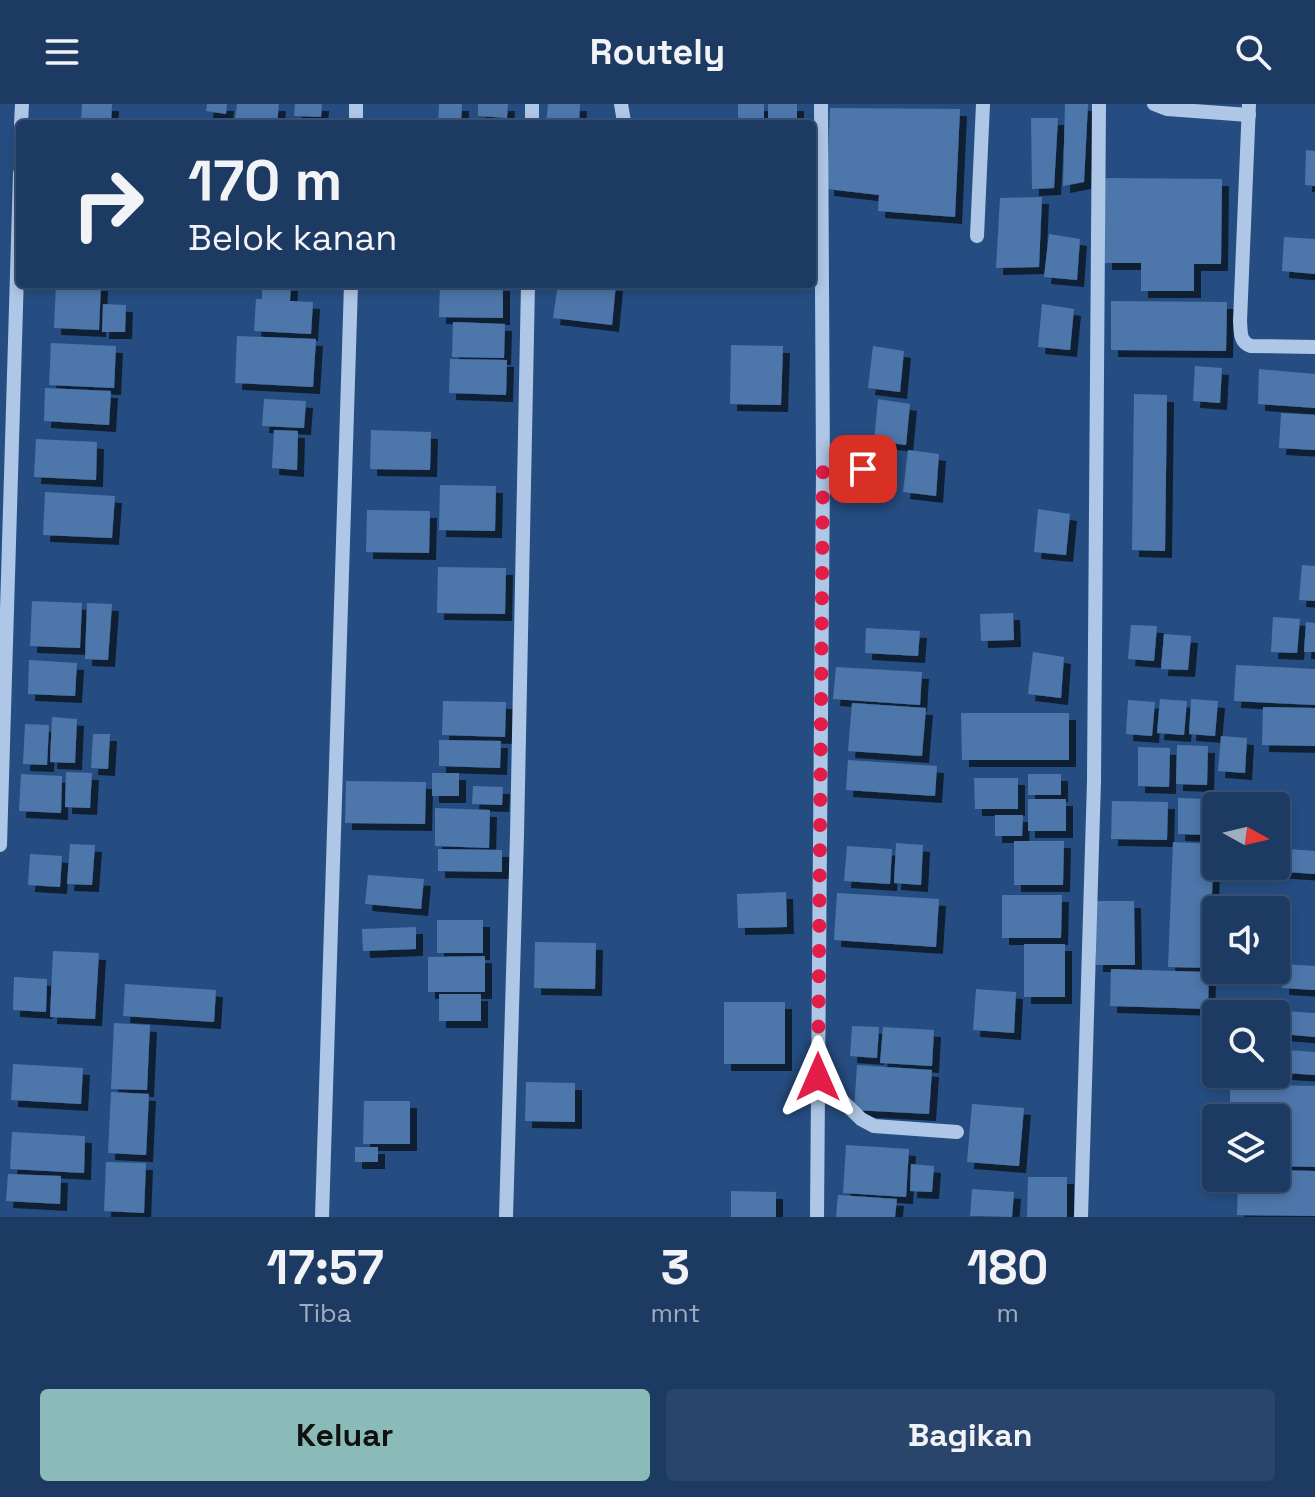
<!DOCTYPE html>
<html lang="id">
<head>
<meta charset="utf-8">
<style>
	:root { --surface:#1c3a62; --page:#29456b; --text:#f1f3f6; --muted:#a0adbe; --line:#3a5477; --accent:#8bbbb9 }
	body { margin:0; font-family:"Space Grotesk",sans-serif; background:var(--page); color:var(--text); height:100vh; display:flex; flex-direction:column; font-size:30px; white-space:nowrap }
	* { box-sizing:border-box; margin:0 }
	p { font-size:26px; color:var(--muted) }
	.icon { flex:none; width:44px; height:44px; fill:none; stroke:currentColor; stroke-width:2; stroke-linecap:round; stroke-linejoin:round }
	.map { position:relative; height:1113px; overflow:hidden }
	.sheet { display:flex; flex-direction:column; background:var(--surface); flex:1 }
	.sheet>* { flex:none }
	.guide { position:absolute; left:16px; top:16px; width:800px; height:168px; border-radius:8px; box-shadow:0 4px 12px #0003,0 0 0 2px var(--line); background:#1c3a62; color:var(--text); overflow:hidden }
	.needle { width:52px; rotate:98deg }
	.controls { position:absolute; left:1202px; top:688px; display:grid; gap:16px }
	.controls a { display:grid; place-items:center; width:88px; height:88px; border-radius:8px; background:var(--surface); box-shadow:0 4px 12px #0003,0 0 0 2px var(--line); font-size:40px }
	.pin { position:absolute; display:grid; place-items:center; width:68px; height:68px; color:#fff; margin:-34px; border-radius:16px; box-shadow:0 4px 12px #0006 }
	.me { position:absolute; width:88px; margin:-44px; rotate:0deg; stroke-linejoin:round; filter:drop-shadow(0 0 6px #0008) }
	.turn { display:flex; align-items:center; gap:28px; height:168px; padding:0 40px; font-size:36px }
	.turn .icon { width:104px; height:104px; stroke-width:2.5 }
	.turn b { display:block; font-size:56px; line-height:68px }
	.eta { display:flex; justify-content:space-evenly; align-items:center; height:136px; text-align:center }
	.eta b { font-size:48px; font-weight:600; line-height:56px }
	.button { display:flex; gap:16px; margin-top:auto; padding:16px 40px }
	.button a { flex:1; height:92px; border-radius:8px; background:var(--accent); color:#111; font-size:32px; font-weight:600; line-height:92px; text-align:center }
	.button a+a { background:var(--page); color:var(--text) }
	header { display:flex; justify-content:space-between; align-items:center; height:104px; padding:0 40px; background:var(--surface); font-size:36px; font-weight:600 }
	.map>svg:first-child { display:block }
	.building { fill:#4e76aa; filter:url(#shadow) }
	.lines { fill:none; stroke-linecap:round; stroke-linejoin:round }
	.minor { stroke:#aec7e7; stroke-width:14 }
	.route { stroke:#e11d48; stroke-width:14; stroke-dasharray:0 25.2 }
</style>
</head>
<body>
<header><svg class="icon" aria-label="menu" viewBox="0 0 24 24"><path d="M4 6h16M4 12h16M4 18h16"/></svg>Routely<svg class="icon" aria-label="search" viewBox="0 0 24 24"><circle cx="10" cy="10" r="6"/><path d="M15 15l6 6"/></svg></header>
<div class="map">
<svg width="1315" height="1113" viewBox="0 0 1315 1113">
	<defs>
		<filter id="shadow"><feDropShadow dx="7" dy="7" stdDeviation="0" flood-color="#0009"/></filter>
	</defs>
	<rect width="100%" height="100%" fill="#264d82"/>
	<g class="building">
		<path d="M82,0H112L111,20L81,19Z"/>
		<path d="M207,0H227L226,10L206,7Z"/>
		<path d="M237,0H279L277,20L235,15Z"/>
		<path d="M295,0H322L321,13L294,12Z"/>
		<path d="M439,0H462L461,20H438Z"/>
		<path d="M478,0H508L507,14L478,12Z"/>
		<path d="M548,0H580L579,20H546Z"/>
		<rect x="738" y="0" width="26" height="20"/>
		<rect x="768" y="0" width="29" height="20"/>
		<path d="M1065,0H1088L1084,78L1063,82Z"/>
		<path d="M830,4L960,5L955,113L878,107L879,91L827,85Z"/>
		<path d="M197,14L225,17V20H197Z"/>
		<path d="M1031,14H1058L1054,84L1032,85Z"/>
		<path d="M1306,46L1315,47V82L1305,81Z"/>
		<path d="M1105,74L1222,75L1221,160H1194V187H1141V159H1105Z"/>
		<path d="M1042,93L1039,163L996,164L1000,94Z"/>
		<path d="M1049,130L1080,135L1077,176L1044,173Z"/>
		<path d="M1284,133L1315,135V170L1282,167Z"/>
		<path d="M56,180H101L99,226L54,224Z"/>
		<path d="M262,180H291L290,197L313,198L311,230L254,227L256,195H262Z"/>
		<path d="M440,180H503V214L439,213Z"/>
		<path d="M558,180H616L612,221L553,214Z"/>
		<path d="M1111,197L1227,198L1226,247L1111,246Z"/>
		<path d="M103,200L126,201L125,228H102Z"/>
		<path d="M1042,200L1074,205L1070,246L1038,243Z"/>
		<path d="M453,218L505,220L504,254L452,253Z"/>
		<path d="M237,232L316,235L313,283L235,279Z"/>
		<path d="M51,239L116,242L114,284L49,281Z"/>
		<path d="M731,241L783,242L781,301L730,300Z"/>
		<path d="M873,242L904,247L900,288L868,284Z"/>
		<path d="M450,255L507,256L506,291L449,289Z"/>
		<path d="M1195,262L1222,264L1220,299L1193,297Z"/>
		<path d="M1259,265L1315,270V304L1258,300Z"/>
		<path d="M45,284L111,287L109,321L44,317Z"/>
		<path d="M1134,290L1167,291L1165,447L1132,446Z"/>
		<path d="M264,295L306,297L304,324L262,322Z"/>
		<path d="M878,295L910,300L906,341L874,337Z"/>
		<path d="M1281,309L1315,311V346L1279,344Z"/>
		<path d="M274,326L298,327L297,366L272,364Z"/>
		<path d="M371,326L431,328L430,366L370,365Z"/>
		<path d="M36,335L97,338L96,376L34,373Z"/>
		<path d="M908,346L939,350L936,392L903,388Z"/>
		<path d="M440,381L496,382L495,427L439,426Z"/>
		<path d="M45,388L115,392L112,434L43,431Z"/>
		<path d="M1038,405L1070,410L1066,451L1034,448Z"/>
		<path d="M367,406L430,407L429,449L366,448Z"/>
		<path d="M1302,461L1315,462V497L1299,496Z"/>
		<path d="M438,463L506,464L505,510L437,509Z"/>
		<path d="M32,497L82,499L80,544L30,542Z"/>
		<path d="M87,499L112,500L108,556L85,555Z"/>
		<path d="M1013,509L1014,536L981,537L980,510Z"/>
		<path d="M1273,513L1300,515L1297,549L1271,548Z"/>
		<path d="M1306,518L1315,519V548H1304Z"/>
		<path d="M1131,521L1157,522L1154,557L1128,555Z"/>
		<path d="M866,524L920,527L918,552L865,549Z"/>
		<path d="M1164,530L1191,532L1188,566L1161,565Z"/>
		<path d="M1033,548L1064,553L1061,594L1028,590Z"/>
		<path d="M29,556L77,559L75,592L28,590Z"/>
		<path d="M1236,561L1315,565V601L1234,597Z"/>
		<path d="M836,563L922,568L920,601L833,595Z"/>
		<path d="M1160,595L1187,597L1184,631L1157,629Z"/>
		<path d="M1191,595L1218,597L1215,632L1189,630Z"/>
		<path d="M1128,596L1155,598L1152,632L1126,630Z"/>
		<path d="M443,597L506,598L505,633L442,631Z"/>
		<path d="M852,599L926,604L922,652L848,647Z"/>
		<path d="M1263,603L1315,604V642L1262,641Z"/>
		<path d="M961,609H1069V656H962Z"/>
		<path d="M52,613L77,615L75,659L50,658Z"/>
		<path d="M25,620L49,621L47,661L23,660Z"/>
		<path d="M93,630H110L108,665L91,664Z"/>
		<path d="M1221,632L1247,634L1245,669L1218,667Z"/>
		<path d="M439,636L501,637L500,664L439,662Z"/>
		<path d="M1177,641L1208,642L1207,681L1176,680Z"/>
		<path d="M1138,643L1170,644L1169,683L1138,682Z"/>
		<path d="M848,656L937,662L935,692L846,686Z"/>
		<path d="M66,668L92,669L90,704L65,703Z"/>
		<rect x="432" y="669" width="27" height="23"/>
		<path d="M21,670L62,672L61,709L19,707Z"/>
		<rect x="1028" y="670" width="33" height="21"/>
		<path d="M974,674H1018V705H975Z"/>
		<path d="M346,677L426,678L425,720L345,719Z"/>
		<path d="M473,682L503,683L502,701L472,700Z"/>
		<path d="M1178,694L1208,695L1207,731L1178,730Z"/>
		<rect x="1028" y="695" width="38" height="32"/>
		<path d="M1112,697L1168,698L1167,736L1111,735Z"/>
		<path d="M435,704L490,706L489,744L435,742Z"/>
		<path d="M995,711H1023L1022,732H995Z"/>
		<path d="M1014,737H1064L1063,781H1014Z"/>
		<path d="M1173,738L1214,740L1209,864L1168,863Z"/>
		<path d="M896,739L923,741L921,781L894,779Z"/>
		<path d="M70,740L95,741L92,781L67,780Z"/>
		<path d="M847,742L892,745L890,780L844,777Z"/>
		<path d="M1276,744L1315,747V770L1272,767V762H1276Z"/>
		<path d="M438,745L502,746V768L438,767Z"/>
		<path d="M30,750L62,752L60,783L28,781Z"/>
		<path d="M368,771L424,775L421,805L365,800Z"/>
		<path d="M786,788L787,823L738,824L737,790Z"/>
		<path d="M837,789L939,795L936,843L834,836Z"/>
		<path d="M1002,791H1062L1061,834H1002Z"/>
		<path d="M1096,797H1134L1135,861H1096Z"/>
		<rect x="437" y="816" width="46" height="33"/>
		<path d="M416,823V845L363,847L362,825Z"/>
		<path d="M535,838L596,839L595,885L534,884Z"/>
		<rect x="1024" y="840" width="41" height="53"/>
		<path d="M53,847L99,849L95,915L50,913Z"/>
		<path d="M485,852V888H428V853Z"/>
		<path d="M1283,860L1315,862V886L1282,884Z"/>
		<path d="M1111,865L1209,868L1208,905L1110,902Z"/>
		<path d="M14,873L47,875L46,908L13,906Z"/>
		<path d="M125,880L216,886L214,918L123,912Z"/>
		<path d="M976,885L1016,888L1014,929L973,926Z"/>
		<rect x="439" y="890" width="42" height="27"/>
		<rect x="724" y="898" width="61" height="62"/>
		<path d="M1283,907L1315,909V933L1282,930Z"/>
		<path d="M114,919L150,921L147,986L111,985Z"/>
		<path d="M852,922L879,923L877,954L850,952Z"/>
		<path d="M883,923L934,926L932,962L880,959Z"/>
		<path d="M1287,946L1315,948V971L1285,969Z"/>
		<path d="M13,960L83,964L81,1000L11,996Z"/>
		<path d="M857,961L932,966L929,1010L854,1006Z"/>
		<path d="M526,978L575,979V1018L525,1017Z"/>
		<path d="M1230,980L1315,982V1063L1276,1062V1014H1230Z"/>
		<path d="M111,988L149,990L146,1051L108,1049Z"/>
		<path d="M364,997H410V1040H363Z"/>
		<path d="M972,1000L1024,1004L1019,1062L967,1058Z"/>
		<path d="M12,1028L85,1032L84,1069L10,1065Z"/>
		<path d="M846,1041L909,1045L906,1093L843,1089Z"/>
		<rect x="355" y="1043" width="23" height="15"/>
		<path d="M106,1058L146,1059L144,1109L104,1107Z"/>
		<path d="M911,1060L934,1062L932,1088L910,1087Z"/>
		<path d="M1276,1066L1315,1067V1112L1237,1111L1238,1074H1276Z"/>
		<path d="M8,1070L61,1072L60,1100L6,1097Z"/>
		<path d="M1028,1073H1067V1113H1027Z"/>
		<path d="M972,1085L1014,1088L1012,1113L970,1112Z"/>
		<path d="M731,1087L776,1088V1113H731Z"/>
		<path d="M838,1091L897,1095L895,1113H836Z"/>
	</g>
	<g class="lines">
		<g class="minor">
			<path d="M621,0L624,18"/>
			<path d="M1154,0L1167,5L1249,11"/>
			<path d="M1249,0L1240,217C1241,227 1239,238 1251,242L1315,243"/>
			<path d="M21,20L22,0"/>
			<path d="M356,20V0"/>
			<path d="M532,20V0"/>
			<path d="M977,132L983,0"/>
			<path d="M823,365H863"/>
			<path d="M0,741L20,69"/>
			<path d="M818,973L861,1015L874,1022L957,1028"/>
			<path d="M322,1113L351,180"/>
			<path d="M506,1113L517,731L528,180"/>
			<path d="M817,1113L823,365L821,0"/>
			<path d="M1081,1113L1094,677L1099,0"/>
		</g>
	</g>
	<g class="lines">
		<path class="route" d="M818,973L823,365H863"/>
	</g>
</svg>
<div class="controls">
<a><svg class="needle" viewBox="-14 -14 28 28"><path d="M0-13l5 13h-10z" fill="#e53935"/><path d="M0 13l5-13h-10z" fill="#a0adbe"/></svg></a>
<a><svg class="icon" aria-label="sound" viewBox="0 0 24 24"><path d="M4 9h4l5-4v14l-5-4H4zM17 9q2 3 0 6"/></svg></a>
<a><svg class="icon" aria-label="search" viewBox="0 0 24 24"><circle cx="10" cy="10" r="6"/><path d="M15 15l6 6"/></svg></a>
<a><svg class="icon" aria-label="layers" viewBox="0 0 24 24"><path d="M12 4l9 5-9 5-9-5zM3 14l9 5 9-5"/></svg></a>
</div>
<div class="pin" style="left:863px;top:365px;background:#d93025"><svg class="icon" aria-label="arrive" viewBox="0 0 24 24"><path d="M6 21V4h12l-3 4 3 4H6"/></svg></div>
<svg class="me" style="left:818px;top:973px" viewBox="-20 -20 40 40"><path d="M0-17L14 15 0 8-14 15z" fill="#e11d48" stroke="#fff" stroke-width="4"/></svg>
<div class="guide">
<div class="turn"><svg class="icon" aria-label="right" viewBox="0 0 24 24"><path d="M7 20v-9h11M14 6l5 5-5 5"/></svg><div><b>170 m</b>Belok kanan</div></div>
</div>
</div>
<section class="sheet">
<div class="eta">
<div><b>17:57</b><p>Tiba</p></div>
<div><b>3</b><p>mnt</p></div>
<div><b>180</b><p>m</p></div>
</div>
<div class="button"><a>Keluar</a><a>Bagikan</a></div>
</section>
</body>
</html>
